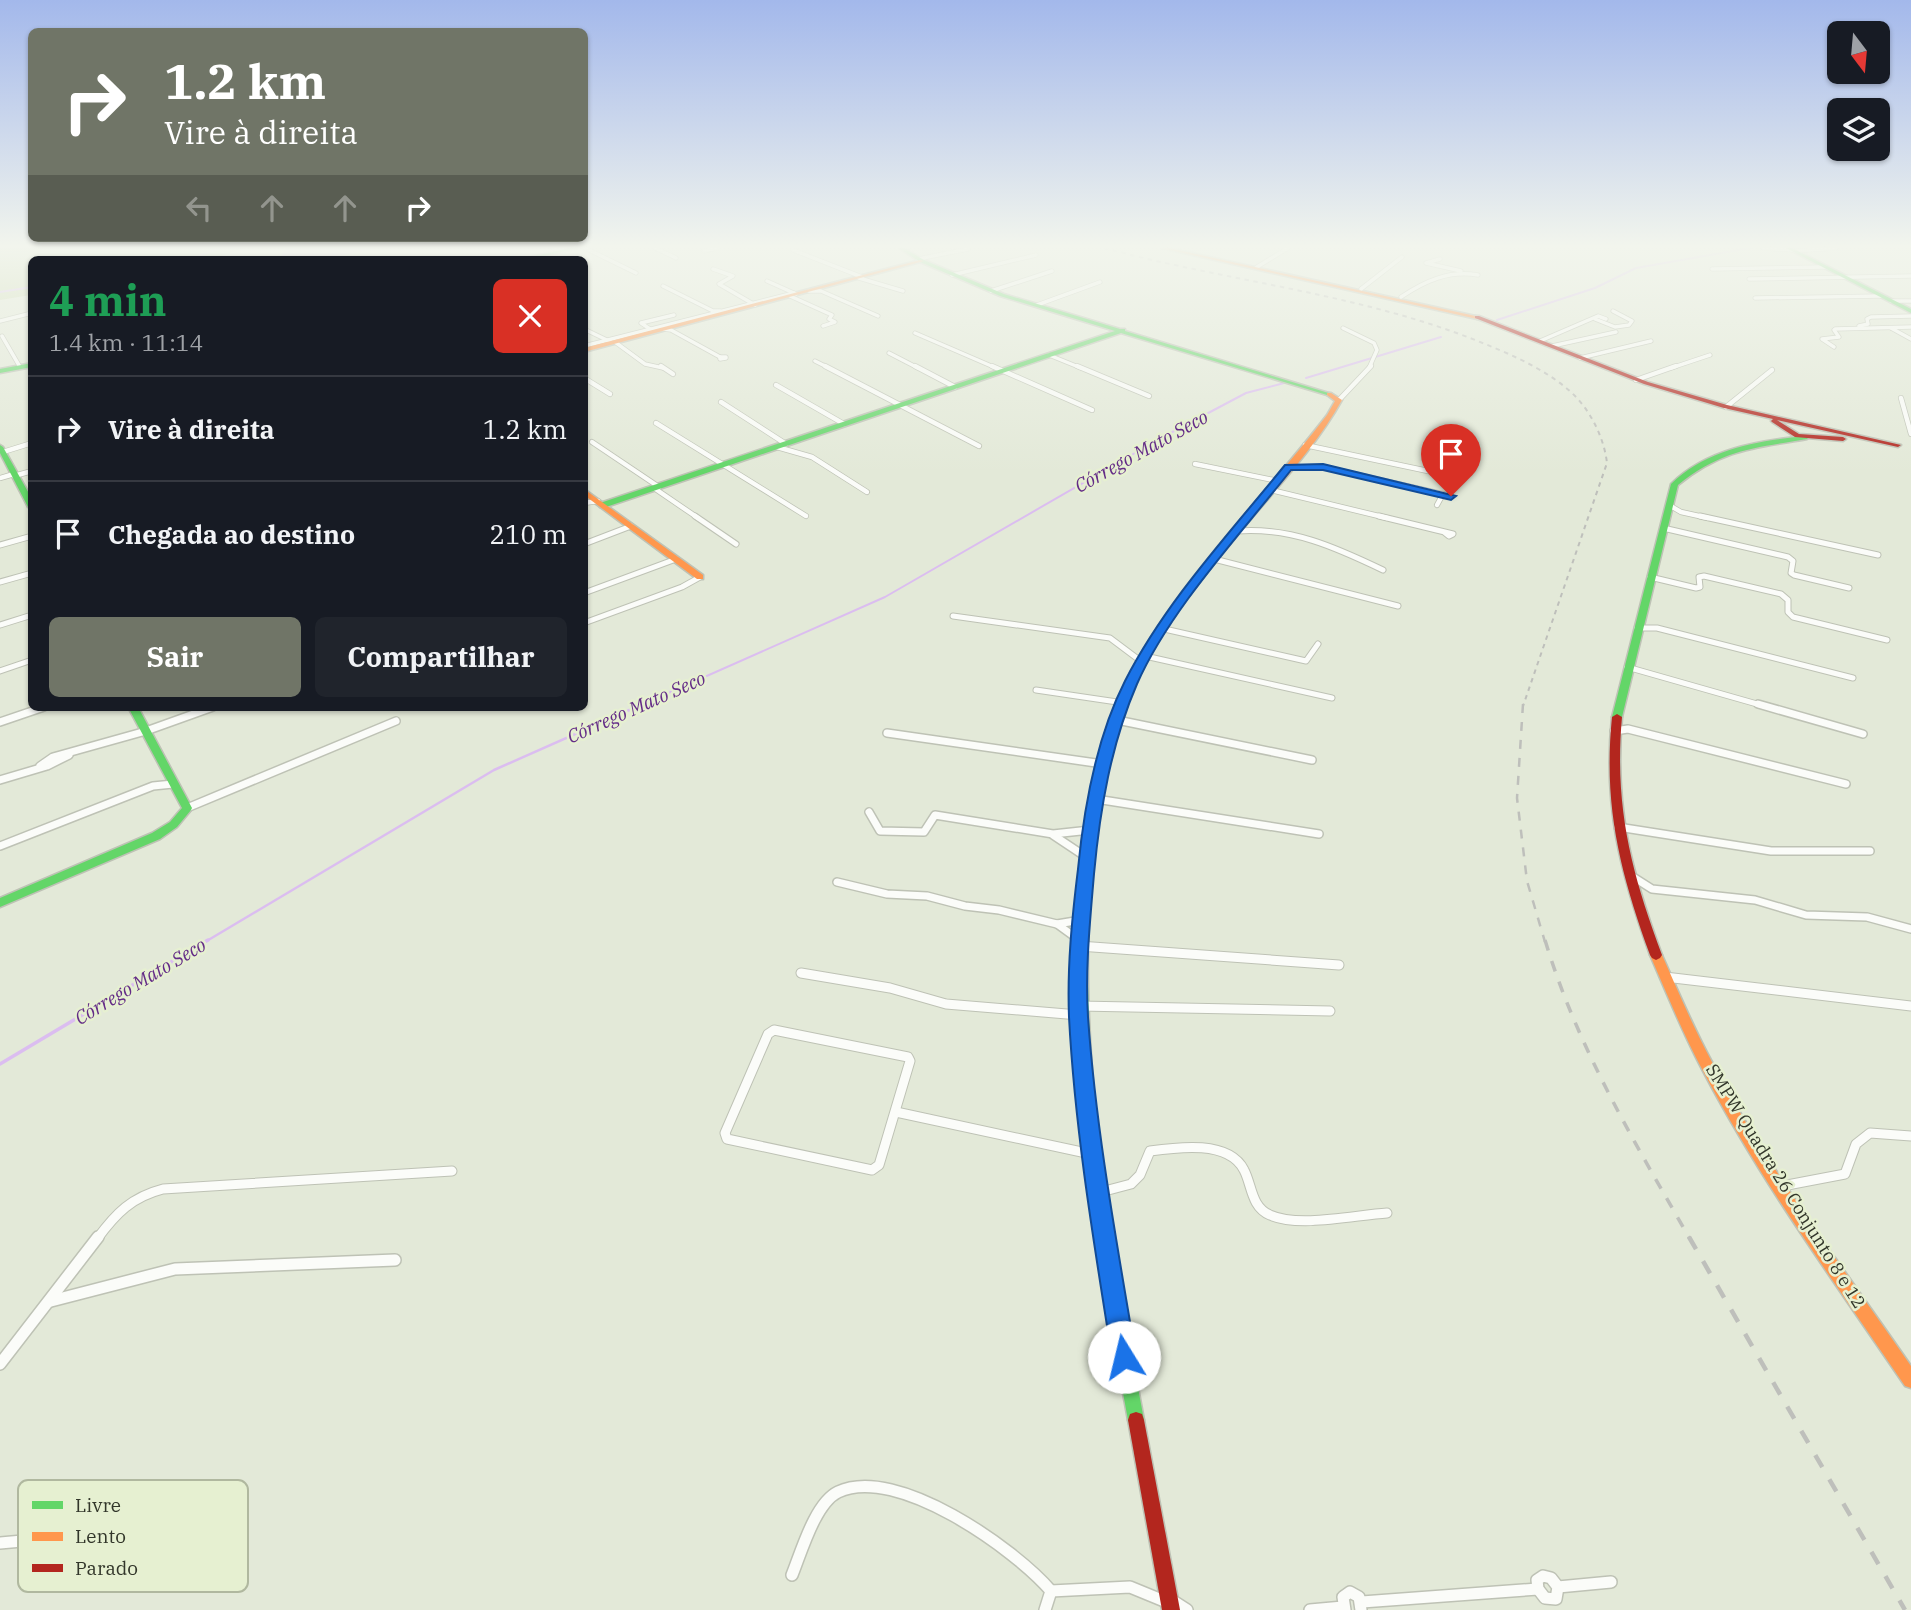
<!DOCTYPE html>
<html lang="pt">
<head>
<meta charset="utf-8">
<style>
	:root { --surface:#171b24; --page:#20242c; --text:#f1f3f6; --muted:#9ea1a6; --line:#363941; --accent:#707567 }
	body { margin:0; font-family:"IBM Plex Serif",serif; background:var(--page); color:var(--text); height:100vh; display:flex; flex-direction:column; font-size:26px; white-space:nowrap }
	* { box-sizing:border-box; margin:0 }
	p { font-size:23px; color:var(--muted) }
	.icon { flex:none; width:38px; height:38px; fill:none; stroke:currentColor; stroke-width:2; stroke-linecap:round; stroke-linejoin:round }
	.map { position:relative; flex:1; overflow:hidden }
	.side { position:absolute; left:28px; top:256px; width:560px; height:455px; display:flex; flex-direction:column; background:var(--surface); border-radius:10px; box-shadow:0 2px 5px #0004 }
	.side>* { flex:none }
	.guide { position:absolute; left:28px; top:28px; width:560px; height:214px; border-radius:10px; box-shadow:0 2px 5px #0004; background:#707567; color:#fff; overflow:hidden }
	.needle { width:46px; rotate:164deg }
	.fabs { position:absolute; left:1827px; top:21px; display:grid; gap:14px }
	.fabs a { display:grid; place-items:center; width:63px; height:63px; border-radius:10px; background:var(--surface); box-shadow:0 2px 5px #0004; font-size:35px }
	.pin { position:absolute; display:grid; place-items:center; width:60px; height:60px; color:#fff; margin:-72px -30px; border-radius:50% 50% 50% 0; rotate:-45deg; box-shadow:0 0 7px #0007 }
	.pin .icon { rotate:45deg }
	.me { position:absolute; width:77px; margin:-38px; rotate:351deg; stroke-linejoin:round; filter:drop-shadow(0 0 5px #0008) }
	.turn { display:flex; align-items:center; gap:24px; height:147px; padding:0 21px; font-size:32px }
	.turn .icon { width:91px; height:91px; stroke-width:2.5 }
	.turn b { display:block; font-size:49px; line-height:60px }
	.lanes { display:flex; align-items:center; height:66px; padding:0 21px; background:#0003; justify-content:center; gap:35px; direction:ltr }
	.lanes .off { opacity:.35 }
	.round { display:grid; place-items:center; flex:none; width:74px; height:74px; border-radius:10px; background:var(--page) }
	.head { display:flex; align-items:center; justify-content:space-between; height:119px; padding:0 21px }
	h1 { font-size:42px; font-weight:700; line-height:52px; color:#1e9e55 }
	.cta { display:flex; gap:14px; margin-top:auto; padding:14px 21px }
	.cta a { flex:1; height:80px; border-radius:10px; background:var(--accent); color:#fff; font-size:28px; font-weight:700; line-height:80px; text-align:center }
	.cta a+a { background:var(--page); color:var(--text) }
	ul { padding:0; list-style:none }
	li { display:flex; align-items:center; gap:21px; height:105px; padding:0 21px; border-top:2px solid var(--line) }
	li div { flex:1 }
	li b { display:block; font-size:26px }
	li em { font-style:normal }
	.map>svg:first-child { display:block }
	.green { fill:#cddab2 }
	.water { fill:#dbbdf0 }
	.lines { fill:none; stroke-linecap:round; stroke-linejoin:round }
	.stream-far2 { stroke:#dbbdf0; stroke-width:2 }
	.stream-far1 { stroke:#dbbdf0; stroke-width:2.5 }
	.stream { stroke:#dbbdf0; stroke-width:3.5 }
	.street-far5-casing { stroke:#bec2b5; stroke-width:5 }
	.street-far4-casing { stroke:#bec2b5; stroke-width:6 }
	.street-far3-casing { stroke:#bec2b5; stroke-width:7 }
	.street-far2-casing { stroke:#bec2b5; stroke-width:10 }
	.street-far1-casing { stroke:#bec2b5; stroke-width:11 }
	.street-casing { stroke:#bec2b5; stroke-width:14 }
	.fast-casing { stroke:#bec2b5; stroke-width:3 }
	.slow-casing { stroke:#bec2b5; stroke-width:3 }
	.jam-casing { stroke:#bec2b5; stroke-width:3 }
	.street-far5 { stroke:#fbfcf9; stroke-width:3.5 }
	.street-far4 { stroke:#fbfcf9; stroke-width:4.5 }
	.street-far3 { stroke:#fbfcf9; stroke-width:5 }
	.street-far2 { stroke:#fbfcf9; stroke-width:7 }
	.street-far1 { stroke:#fbfcf9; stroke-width:9 }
	.street { stroke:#fbfcf9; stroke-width:11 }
	.fast { fill:#63d668; fill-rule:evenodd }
	.slow { fill:#ff974d; fill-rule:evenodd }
	.jam { fill:#b3261e; fill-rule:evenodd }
	.rail-far3 { stroke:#bebfbb; stroke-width:2; stroke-dasharray:4.5 4.5; stroke-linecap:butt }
	.rail-far2 { stroke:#bebfbb; stroke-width:2.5; stroke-dasharray:9 9; stroke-linecap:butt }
	.rail-far1 { stroke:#bebfbb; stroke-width:3.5; stroke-dasharray:11 11; stroke-linecap:butt }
	.rail { stroke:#bebfbb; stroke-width:4.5; stroke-dasharray:14 14; stroke-linecap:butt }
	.route { fill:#1a73e8; stroke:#114b97; stroke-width:2 }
	.labels { text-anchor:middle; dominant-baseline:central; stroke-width:5; stroke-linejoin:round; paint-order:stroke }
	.street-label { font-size:18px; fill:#32362a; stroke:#e6f0d1 }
	.water-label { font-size:19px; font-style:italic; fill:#642c87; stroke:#e6f0d1 }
	.key { fill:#e6f0d1; stroke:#b0b89f; stroke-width:2 }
	.key-label { font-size:19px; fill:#32362a }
</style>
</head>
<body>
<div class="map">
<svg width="1911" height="1610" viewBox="0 0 1911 1610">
	<rect width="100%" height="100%" fill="#e3e9d8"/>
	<path class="green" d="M0,248H244L213,259H32L31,295L0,300Z"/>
	<path class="water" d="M286,248H377L324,259H279Z"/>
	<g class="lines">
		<g class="stream-far2">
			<path d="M190,259L220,248"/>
			<path d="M0,292L32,287"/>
			<path d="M1497,320L1595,288L1636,268L1750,248"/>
			<path d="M1306,378L1441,337"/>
			<path d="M639,706L885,597L1161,438L1246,393L1288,382"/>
		</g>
		<path class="stream-far1" d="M205,942L494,770L643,704"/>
		<path class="stream" d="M0,1064L208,940"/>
		<g class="street-far5-casing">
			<g id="street-far5">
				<path d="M553,248L564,250"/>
				<path d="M585,248L636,273"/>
				<path d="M655,248L676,258"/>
				<path d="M1763,248L1792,250"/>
				<path d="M793,250L862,277"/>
				<path d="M704,251L717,248"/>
				<path d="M1795,251L1836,248"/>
				<path d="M918,259L968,249"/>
				<path d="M1440,259L1426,263L1461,271"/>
				<path d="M1257,267L1288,248"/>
				<path d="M713,269L733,276L719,284L755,305"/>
				<path d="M1712,269L1825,267"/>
				<path d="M952,275L1036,255"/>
				<path d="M859,278L903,291"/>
				<path d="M1749,279L1911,276"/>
				<path d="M767,281L796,294"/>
				<path d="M663,286L713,311H720"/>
				<path d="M1361,289L1402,257"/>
				<path d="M809,291H821L878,316"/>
				<path d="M991,291L1052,271"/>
				<path d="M790,296L832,315L829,319L835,322L823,326"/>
				<path d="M1401,297C1425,281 1449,270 1478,275"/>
				<path d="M1755,298L1881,296"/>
				<path d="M1891,301H1911"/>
				<path d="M1037,305L1100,282"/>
				<path d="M1595,319L1615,327L1629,325L1632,321L1613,311"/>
				<path d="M0,321L32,313"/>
				<path d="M1859,326L1868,324L1867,319L1871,317L1911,316"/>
				<path d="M1343,328L1374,343L1377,350L1369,368"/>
				<path d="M1891,328L1911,339"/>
				<path d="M584,329L611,342"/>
				<path d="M650,329L641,323L674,315"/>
				<path d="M663,329L671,330L720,357"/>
				<path d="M1835,329L1911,327"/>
				<path d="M1834,330L1839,337L1822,339L1834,347"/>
				<path d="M915,333L996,368"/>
				<path d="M2,336L20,367"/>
				<path d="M1540,341L1598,316L1606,319"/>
				<path d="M615,342L645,364L663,368"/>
				<path d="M584,346L794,293"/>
				<path d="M1552,346L1616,332"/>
				<path d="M889,353L918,368"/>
				<path d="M1049,355L1081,368"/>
				<path d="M720,357H726V358L720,359Z"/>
				<path d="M1580,358L1651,341"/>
				<path d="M815,361L829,368"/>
				<path d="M1671,368L1710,355"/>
			</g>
		</g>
		<g class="street-far4-casing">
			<g id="street-far4">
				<path d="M661,366L673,374"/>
				<path d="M825,366L979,446"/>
				<path d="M915,366L955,387"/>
				<path d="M992,366L1092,410"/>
				<path d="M1077,366L1149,396"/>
				<path d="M584,378L610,394"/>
				<path d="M1636,380L1676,366"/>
				<path d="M776,385L844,424"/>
				<path d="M1901,398L1911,434"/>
				<path d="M1339,400L1371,366"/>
				<path d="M721,402L786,444"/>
				<path d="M1726,407L1772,370"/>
				<path d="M656,423L806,516"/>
				<path d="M592,442L659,487"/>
				<path d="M1305,445L1461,478"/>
				<path d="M777,447L812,457L867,492"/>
				<path d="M3,452L32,443"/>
				<path d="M1195,464L1278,481"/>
				<path d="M1288,467H1323L1451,496"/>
				<path d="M14,476L32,471"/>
				<path d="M0,478L14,474"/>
				<path d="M654,488L698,518"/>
				<path d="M1271,490L1387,518"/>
				<path d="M584,503L598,501"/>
				<path d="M1437,505L1443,494"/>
				<path d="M1669,505L1681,512L1708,518"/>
			</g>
		</g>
		<g class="street-far3-casing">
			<g id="street-far3">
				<path d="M695,516L736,544"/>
				<path d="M1379,516L1453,534L1449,536L1444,532"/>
				<path d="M1700,516L1878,555"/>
				<path d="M1663,528L1788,557L1793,561L1791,573L1794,575L1849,588"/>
				<path d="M1237,531C1291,527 1335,547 1383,570"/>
				<path d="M584,544L631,526"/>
				<path d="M0,545L32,536"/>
				<path d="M1214,559L1398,606"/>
				<path d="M1650,577L1696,588L1700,587L1699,577L1704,576L1781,594L1788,600V612L1793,617L1887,640"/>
				<path d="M0,582L32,573"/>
				<path d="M584,593L676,559"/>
				<path d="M953,616L1110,638L1142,662"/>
				<path d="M584,623L682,587L700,577"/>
				<path d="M0,625L32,615"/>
				<path d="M1160,628L1306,661L1318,644"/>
				<path d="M1637,628H1657L1853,678"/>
				<path d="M1145,656L1332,698"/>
				<path d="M1627,667L1764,706"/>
				<path d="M0,671L32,660"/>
				<path d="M1036,690L1124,703"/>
			</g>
		</g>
		<g class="street-far2-casing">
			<g id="street-far2">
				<path d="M1758,704L1863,734"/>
				<path d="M1117,720L1312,760"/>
				<path d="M0,722L44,707"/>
				<path d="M1614,731L1628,729L1846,784"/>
				<path d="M887,733L1103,764"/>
				<path d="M40,766L53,757L146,731L213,707"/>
				<path d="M0,780L47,766L69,755"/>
				<path d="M1096,799L1319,834"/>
				<path d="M187,808L396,721"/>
				<path d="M869,812L880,831L924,832L935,815L1053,834L1090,830"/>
				<path d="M1618,827L1771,851H1870"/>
				<path d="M1053,835L1086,857"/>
				<path d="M0,846L153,786L173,784"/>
				<path d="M1630,875L1652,889L1755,900L1806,915L1867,917L1911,929"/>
				<path d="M837,882L887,894L927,896L965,906L999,910L1057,924L1079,940"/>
				<path d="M1057,924L1081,920"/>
			</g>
		</g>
		<g class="street-far1-casing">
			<g id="street-far1">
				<path d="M1079,946L1339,965"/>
				<path d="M801,973L890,988L946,1004L1079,1015"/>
				<path d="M1665,977L1911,1006"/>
				<path d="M1079,1006L1330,1011"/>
				<path d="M774,1030L908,1057L910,1061L879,1165L872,1170L727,1139L725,1133L768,1034Z"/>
				<path d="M896,1112L1091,1154"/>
				<path d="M1782,1186L1845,1174L1856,1144L1870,1133L1911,1136"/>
				<path d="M1097,1193L1131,1184L1140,1175L1150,1151C1178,1147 1229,1140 1244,1170C1252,1185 1251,1207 1270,1215C1299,1228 1355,1215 1387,1213"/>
				<path d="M97,1239C116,1213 132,1197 163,1189L452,1171"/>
			</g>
		</g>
		<g class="street-casing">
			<g id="street">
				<path d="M51,1301L175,1269L395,1260"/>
				<path d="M0,1364L98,1237"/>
				<path d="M0,1543L220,1523"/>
				<path d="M792,1575C801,1553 815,1503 838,1492C896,1464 1015,1549 1051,1591L1045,1610"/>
				<path d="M1543,1576L1551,1578L1558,1587L1556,1599L1545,1598L1538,1589L1537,1580Z"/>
				<path d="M1558,1587L1611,1582"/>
				<path d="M1051,1591L1130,1587L1169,1603"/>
				<path d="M1173,1601L1187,1610"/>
				<path d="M1362,1602L1538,1589"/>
				<path d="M1310,1610L1343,1607"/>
				<path d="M1345,1610L1343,1597L1350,1592L1359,1597L1361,1610"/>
			</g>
		</g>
		<g class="fast-casing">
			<g id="fast">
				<path d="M569,248H578L531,259H522Z"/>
				<path d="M899,248H904L924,260L1004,294L1120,329H1125V331L1332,394L1327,395L1121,333L606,507H600V503L1115,331L1000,296L920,262Z"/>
				<path d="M1786,248H1792L1911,309V313Z"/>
				<path d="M32,363V367L0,373V369Z"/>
				<path d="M1805,436L1808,438L1807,439C1755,448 1722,449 1678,485L1622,717L1617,720L1614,719L1612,717L1671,484C1707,449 1757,441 1805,436Z"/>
				<path d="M0,445L3,447L32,499V509L28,507L0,453Z"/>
				<path d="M128,707H138L192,808L191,810L177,827L160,839L0,907V898L152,833L170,822L182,808Z"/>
				<path d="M1090,830L1095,834C1091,883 1087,933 1088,983C1090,1130 1117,1275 1144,1420L1142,1426L1136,1428L1130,1426L1128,1420C1101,1275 1076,1130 1075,982C1075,933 1080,883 1085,834Z"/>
			</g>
		</g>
		<g class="slow-casing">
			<g id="slow">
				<path d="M1161,248H1169L1480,317L1477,319Z"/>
				<path d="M920,260L924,261L584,352V348Z"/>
				<path d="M1327,393H1331L1342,400C1318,443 1283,481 1251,519C1205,574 1156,632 1128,699C1110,742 1102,788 1095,834L1090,838L1086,837L1085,834C1091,788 1100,742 1118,699C1162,596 1259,504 1327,415L1335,401L1327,395Z"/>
				<path d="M584,489L703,575V579H697L584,495Z"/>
				<path d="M1656,950L1660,952L1662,955C1678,991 1693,1027 1712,1062C1768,1169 1842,1266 1911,1366V1388L1905,1386C1835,1283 1761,1182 1703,1071C1683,1034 1667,994 1650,955L1652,952Z"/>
			</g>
		</g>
		<g class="jam-casing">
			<g id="jam">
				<path d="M1475,316H1479L1648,382L1727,405L1901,445L1898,447L1777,420L1799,434L1843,437L1846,439L1843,441L1795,437L1772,422L1771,421L1773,419L1724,408L1644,384L1475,318Z"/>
				<path d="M1617,714L1622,717C1614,806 1631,872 1662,955L1660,958L1656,960L1652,958L1650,955C1620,872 1603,806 1612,717Z"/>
				<path d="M1136,1412L1142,1414L1144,1420L1180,1610H1162L1128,1420L1130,1414Z"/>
			</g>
		</g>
		<use href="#street-far5" class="street-far5"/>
		<use href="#street-far4" class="street-far4"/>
		<use href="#street-far3" class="street-far3"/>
		<use href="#street-far2" class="street-far2"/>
		<use href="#street-far1" class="street-far1"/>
		<use href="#street" class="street"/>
		<use href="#fast" class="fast"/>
		<use href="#slow" class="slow"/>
		<use href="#jam" class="jam"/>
		<path class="rail-far3" d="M1104,248C1230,282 1364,294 1485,344C1515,356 1548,371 1572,393C1591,411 1604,438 1607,463L1523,706"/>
		<path class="rail-far2" d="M1523,704L1517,798L1527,881L1545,942"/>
		<path class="rail-far1" d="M1545,940C1577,1047 1635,1143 1690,1239"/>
		<path class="rail" d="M1689,1237L1905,1610"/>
	</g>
	<linearGradient id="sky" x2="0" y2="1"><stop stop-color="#a3b8eb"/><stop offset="0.52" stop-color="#f2f5ed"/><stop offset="1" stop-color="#f2f5ed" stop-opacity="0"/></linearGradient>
	<rect width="1911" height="473" fill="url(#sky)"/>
	<path class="route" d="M1323,464L1456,496L1451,500L1323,470H1291C1240,535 1170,609 1137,684C1111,744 1100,809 1094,874C1090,922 1085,969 1088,1017C1096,1131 1117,1244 1136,1357L1133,1366L1124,1369L1115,1366L1112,1357C1094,1244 1075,1131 1069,1017C1067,967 1072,918 1078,869C1084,806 1096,738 1125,681C1166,601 1229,534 1285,465Z"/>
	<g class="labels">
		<g class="street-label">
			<text transform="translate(1786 1186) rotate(58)">SMPW Quadra 26 Conjunto 8 e 12</text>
		</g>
		<g class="water-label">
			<text transform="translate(1141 451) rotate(-29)">Córrego Mato Seco</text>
			<text transform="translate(636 707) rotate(-24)">Córrego Mato Seco</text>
			<text transform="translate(140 981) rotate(-31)">Córrego Mato Seco</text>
		</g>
	</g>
	<rect x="18" y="1480" width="230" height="112" rx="10" class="key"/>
	<rect x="32" y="1501" width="31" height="8" fill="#63d668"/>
	<rect x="32" y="1532" width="31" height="9" fill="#ff974d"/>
	<rect x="32" y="1564" width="31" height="8" fill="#b3261e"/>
	<g class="key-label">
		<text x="75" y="1512">Livre</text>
		<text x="75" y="1543">Lento</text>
		<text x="75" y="1575">Parado</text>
	</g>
</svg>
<div class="fabs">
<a><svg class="needle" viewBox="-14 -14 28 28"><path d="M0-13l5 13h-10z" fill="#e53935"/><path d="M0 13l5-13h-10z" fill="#9ea1a6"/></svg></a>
<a><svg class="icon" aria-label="layers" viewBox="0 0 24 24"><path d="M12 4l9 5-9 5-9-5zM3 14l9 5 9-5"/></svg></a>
</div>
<div class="pin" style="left:1451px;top:496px;background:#d93025"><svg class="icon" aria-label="arrive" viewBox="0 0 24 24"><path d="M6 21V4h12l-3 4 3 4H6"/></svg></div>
<svg class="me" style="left:1124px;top:1357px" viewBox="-20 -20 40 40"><circle r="19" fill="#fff"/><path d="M0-13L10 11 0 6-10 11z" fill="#1a73e8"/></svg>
<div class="guide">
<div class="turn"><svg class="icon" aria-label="right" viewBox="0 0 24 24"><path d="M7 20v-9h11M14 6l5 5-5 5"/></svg><div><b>1.2 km</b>Vire à direita</div></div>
<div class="lanes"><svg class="icon off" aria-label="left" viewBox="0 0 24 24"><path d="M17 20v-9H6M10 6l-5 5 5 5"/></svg><svg class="icon off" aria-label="ahead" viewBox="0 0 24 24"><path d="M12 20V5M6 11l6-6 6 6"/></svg><svg class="icon off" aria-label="ahead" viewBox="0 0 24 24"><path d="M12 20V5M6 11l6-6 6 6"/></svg><svg class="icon" aria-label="right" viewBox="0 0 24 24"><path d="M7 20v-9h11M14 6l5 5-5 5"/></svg></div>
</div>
<section class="side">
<div class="head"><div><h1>4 min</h1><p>1.4 km · 11:14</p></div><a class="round" style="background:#d93025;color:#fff"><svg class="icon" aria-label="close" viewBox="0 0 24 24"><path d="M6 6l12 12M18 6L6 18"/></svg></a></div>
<ul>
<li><svg class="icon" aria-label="right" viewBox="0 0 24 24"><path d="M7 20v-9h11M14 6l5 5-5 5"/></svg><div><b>Vire à direita</b></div><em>1.2 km</em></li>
<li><svg class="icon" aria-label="arrive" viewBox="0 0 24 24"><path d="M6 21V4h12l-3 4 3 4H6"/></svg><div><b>Chegada ao destino</b></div><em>210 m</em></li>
</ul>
<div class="cta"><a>Sair</a><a>Compartilhar</a></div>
</section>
</div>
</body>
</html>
